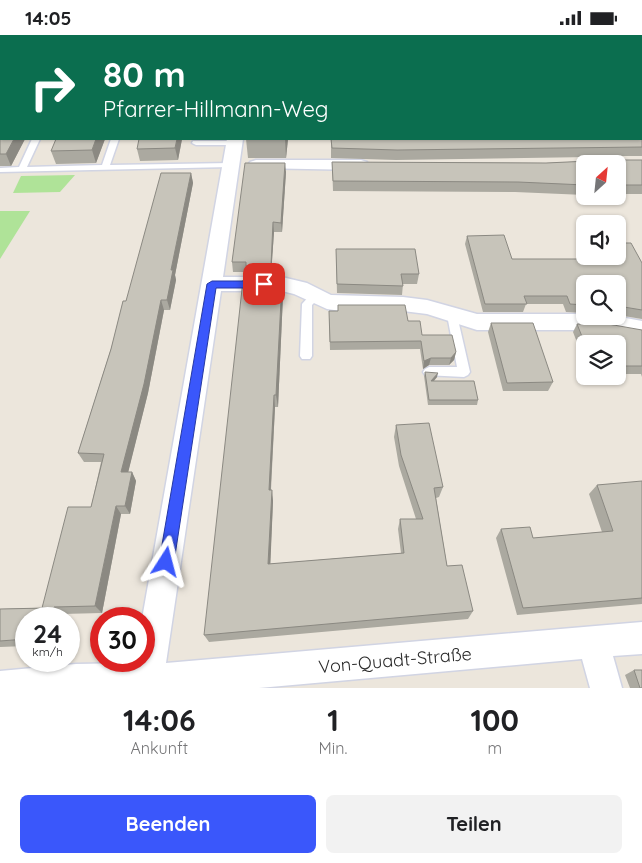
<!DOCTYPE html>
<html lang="de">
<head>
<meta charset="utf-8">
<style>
	:root { --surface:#fff; --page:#f2f2f2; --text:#202124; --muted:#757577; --accent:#3a57fb }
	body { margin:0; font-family:Quicksand,sans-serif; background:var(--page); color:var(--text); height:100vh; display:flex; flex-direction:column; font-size:19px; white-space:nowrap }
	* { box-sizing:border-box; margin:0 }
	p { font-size:16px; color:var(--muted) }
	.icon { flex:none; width:28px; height:28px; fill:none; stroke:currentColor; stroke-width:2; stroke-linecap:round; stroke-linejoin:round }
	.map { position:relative; height:653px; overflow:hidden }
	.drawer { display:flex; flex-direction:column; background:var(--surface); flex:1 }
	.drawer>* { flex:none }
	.banner { position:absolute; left:0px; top:0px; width:642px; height:105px; box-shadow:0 1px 4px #0004; background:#0b6e4f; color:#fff; overflow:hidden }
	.needle { width:32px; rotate:27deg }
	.fabs { position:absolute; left:576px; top:120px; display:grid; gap:10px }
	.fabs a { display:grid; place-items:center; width:50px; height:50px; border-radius:8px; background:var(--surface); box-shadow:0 1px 4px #0004; font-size:25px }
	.speed { position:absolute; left:15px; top:572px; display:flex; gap:10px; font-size:25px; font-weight:700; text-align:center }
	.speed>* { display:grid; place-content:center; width:65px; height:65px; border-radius:50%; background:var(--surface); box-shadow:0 1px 4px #0004; line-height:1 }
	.speed small { font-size:12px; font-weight:400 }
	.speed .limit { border:8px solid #d22; background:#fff; color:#111 }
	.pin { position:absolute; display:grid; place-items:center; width:42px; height:42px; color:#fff; margin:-21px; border-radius:10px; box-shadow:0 2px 8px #0006 }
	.me { position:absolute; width:55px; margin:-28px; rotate:9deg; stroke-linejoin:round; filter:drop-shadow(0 0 4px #0008) }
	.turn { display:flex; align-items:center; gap:18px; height:105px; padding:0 20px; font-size:22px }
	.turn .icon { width:65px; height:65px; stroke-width:2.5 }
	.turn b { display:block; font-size:35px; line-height:42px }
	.eta { display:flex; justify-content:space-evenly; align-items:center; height:85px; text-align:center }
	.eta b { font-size:30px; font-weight:800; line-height:35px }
	.action { display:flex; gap:10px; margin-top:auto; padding:10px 20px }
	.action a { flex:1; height:58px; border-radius:8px; background:var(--accent); color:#fff; font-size:20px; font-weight:800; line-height:58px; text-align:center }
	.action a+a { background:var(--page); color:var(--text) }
	.status { display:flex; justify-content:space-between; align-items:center; height:35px; padding:0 25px; background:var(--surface); direction:ltr }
	.status svg { height:14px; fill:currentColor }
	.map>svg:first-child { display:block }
	.green { fill:#afe398 }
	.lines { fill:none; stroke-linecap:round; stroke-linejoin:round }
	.service-casing { stroke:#d1d4e3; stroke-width:3 }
	.minor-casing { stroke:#d1d4e3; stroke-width:3 }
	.primary-casing { stroke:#c8c8c8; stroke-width:2 }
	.service { fill:#fff; fill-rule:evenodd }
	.minor { fill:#fff; fill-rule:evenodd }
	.primary { fill:#f1d45c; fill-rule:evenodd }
	.wall { fill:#aba9a0 }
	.shaded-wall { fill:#8b8982 }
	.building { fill:#c7c4ba; stroke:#8b8982 }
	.route { fill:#3a57fb; stroke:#2639a3 }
	.labels { text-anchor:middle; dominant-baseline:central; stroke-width:5; stroke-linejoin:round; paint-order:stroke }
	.near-street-label { font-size:18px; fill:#2a2a2a; stroke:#fff }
</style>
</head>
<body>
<div class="status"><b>14:05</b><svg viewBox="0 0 49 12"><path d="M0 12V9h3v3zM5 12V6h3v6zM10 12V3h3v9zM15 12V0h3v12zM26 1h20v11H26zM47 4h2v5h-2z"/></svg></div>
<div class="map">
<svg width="642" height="653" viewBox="0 0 642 653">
	<rect width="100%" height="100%" fill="#ece6dc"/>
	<g class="green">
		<path d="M75,140L60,157L13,158L21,141Z"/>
		<path d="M0,176H30L0,224Z"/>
	</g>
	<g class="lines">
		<g class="service-casing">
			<g id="service">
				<path d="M32,104H40L27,132L102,130L111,104H119L110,130L231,128L235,130L231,132L0,137V133L19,132Z"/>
				<path d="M193,106H234L238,108L234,110H196L192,108Z"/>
				<path d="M315,258L320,262L312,270V321L310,324H302L300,321L302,269L311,259Z"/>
				<path d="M452,276L457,280L470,337L468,340L464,342L425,340L423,337L425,334L429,332H457L447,280Z"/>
			</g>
		</g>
		<g class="minor-casing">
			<g id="minor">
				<path d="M227,104H243L223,242H282L307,248L331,260L403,262L427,265L477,279H585V281H615L642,286V302L604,295H477L427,279L403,276H341L327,274L294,259L282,256H221L166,628L642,587V619L613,621L622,653H590L582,624L259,653H0V636L76,629L134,628V626H144V584H142Z"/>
				<path d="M256,125H361L367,127L369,130L367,133L361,135L250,133L248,130L250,127Z"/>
			</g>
		</g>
		<g class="primary-casing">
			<rect id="primary" x="0" y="28" width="1" height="10"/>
		</g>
		<use href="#service" class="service"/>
		<use href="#minor" class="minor"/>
		<use href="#primary" class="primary"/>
	</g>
	<g class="wall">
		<path d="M434,0H642V121H621L622,125H642V159H618V129H585V160L515,157L333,156L332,127L546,128L589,126L590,122L396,125L331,123V104H641V1H434Z"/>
		<path d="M0,62L1,104H25L11,131H0Z"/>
		<path d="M105,104L96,128L56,129L51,116Z"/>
		<path d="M182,104L178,125L140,126L137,114Z"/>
		<path d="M246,104H288L286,123H248Z"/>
		<path d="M286,137L282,197H274L271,240H247L246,237H233L232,227Z"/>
		<path d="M191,138L193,148L175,240L176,245L170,275H164L148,358L128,437H132L136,446L130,479H121L102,578L62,579L61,584H26V611L0,612V574L42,573L91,472L101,427H84L78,418L126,266Z"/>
		<path d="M467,201L512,224H601L600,221H618L642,228V284L618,280V249H585V278L566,277L563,269H526L523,277H483L465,209Z"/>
		<path d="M336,214L419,239L417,249H403L402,260L337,258Z"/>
		<path d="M282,247L283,260L278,372H275L271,455L273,466L270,529L401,518L398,494L400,484H416L399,431L394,402L396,390L443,452L439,462L436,463L447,531L473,576L468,584L209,607L204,600Z"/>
		<path d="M338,270L408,286L422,300L456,317L454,325L449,330H429L423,334L420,314L330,315L329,284L338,276Z"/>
		<path d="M491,288L553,347L548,356H503L488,297Z"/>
		<path d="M577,289L642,295V342L641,339H618V309H585V328L573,297Z"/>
		<path d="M425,337L437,342L434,346L478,365L477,370H428L424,341Z"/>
		<path d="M642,447V569L517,580L496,503L501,494L533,503L602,497L589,459L597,450Z"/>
		<path d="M634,635L642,653H630L625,640Z"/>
	</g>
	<g class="shaded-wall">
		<path d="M14,104H25L11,131L6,119Z"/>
		<path d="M96,104H105L96,128L92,115Z"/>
		<path d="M177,104H182L178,125L175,113Z"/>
		<path d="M285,104H288L286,123Z"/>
		<path d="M285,128L286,137L282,197L281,188Z"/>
		<path d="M191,138L193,148L175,240L176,245L170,275L167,265L171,235Z"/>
		<path d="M273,187L274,197L271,240V231Z"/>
		<path d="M282,247L283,260L278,372L276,360Z"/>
		<path d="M161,265L164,275L148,358L126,446L121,437Z"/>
		<path d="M456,317L454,325L449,330L451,323Z"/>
		<path d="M431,323L429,330L423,334L424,326Z"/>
		<path d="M438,338L437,342L430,350L431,346Z"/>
		<path d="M274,360L275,372L270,466L269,455Z"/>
		<path d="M132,437L136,446L130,479L125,471Z"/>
		<path d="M272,455L273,466L270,538L268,529Z"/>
		<path d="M116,471L121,479L102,578L95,571Z"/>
		<path d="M54,572L62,579L61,584H52Z"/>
	</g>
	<g class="building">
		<rect x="267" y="0" width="52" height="1"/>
		<path d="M437,0H642V112L397,115L332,113L331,104H641V1H438Z"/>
		<path d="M1,60V104H14L6,119H0V62Z"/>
		<path d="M56,104H96L92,115L51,116Z"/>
		<path d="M139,104H177L175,113L137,114Z"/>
		<path d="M591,121H620L622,125H642V150H618V129H585V150L518,147L333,146L332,127L546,128L589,126Z"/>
		<path d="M245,128H285L281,188L273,187L271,231H246V227H232Z"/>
		<path d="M161,138H191L171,235H173L167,265H161L144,349L121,437H132L125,471H116L95,571L54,572L52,584H26V604L0,606V574L47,573H42L68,472H91L104,419L78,418L111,314L123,266H126Z"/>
		<path d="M504,200L512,224H610L608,221H618V208H631L642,228V275L618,271V249H585V270L570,269L567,261H524L527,269H485L467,201Z"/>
		<path d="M336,214H415L419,239H401L403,251L337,249Z"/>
		<path d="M243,245L282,247L276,360H274L269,455H272L268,529L404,518L400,484H423L401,420L396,390L429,388L443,452L434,453L447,531L462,530L473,576L204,600Z"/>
		<path d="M338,270H405L408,286H420L422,300H452L456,317L451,323H431L424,326L421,306L330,307L329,276H338Z"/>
		<path d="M491,288H533L553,347L507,348Z"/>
		<path d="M577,289H608L642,295V331H618V309H585Z"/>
		<path d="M425,337L438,338L431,346H474L478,365H429Z"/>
		<path d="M642,446V563L523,573L501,494L530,492L533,503L613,496L597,450Z"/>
		<path d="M634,635H642V653H640Z"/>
	</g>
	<path class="route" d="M212,246H264L270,249L264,253H216L174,527L171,532L166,534L161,532L159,527L207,249Z"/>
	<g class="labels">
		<g class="near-street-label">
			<text transform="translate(395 625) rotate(-5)">Von-Quadt-Straße</text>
		</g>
	</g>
</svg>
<div class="fabs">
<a><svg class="needle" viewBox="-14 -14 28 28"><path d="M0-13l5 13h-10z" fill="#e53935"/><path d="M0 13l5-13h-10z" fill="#757577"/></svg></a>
<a><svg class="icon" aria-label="sound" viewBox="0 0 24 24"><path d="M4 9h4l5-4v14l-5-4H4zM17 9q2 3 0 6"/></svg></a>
<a><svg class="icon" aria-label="search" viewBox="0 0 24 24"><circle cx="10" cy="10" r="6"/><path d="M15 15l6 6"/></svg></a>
<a><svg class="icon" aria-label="layers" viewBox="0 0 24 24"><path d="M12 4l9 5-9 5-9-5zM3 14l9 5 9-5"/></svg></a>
</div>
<div class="speed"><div>24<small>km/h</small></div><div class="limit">30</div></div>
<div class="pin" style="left:264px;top:249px;background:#d93025"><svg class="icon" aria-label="arrive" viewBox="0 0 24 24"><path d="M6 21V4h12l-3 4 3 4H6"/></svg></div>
<svg class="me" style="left:166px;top:527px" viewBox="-20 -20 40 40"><path d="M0-17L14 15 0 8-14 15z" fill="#3a57fb" stroke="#fff" stroke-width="4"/></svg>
<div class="banner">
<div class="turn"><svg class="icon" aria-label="right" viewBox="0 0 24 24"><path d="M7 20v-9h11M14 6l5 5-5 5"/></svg><div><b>80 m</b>Pfarrer-Hillmann-Weg</div></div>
</div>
</div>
<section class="drawer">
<div class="eta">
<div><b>14:06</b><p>Ankunft</p></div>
<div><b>1</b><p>Min.</p></div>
<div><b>100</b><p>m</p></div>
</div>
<div class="action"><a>Beenden</a><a>Teilen</a></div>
</section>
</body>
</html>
